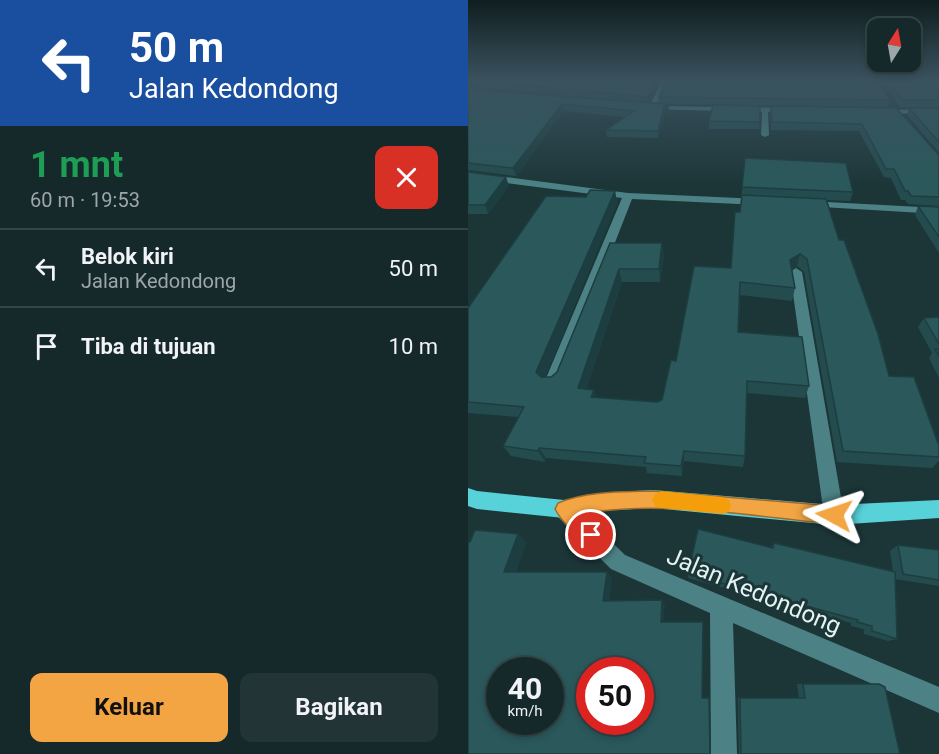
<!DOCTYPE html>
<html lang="id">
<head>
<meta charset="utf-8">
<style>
	:root { --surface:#15282a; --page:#223436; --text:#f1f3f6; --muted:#9da6a8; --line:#344447; --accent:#f3a443 }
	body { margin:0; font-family:Roboto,sans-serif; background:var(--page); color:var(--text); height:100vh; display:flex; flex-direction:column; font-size:22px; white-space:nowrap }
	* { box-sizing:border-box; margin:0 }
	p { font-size:20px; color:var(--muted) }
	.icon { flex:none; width:33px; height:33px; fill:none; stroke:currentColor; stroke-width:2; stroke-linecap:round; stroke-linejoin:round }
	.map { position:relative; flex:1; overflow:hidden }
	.sheet { display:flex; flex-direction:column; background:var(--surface); width:468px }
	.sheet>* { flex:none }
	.banner { background:#1a4fa0; color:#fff; overflow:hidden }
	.needle { width:39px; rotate:11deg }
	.controls { position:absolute; left:399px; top:18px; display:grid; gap:12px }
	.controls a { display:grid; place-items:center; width:54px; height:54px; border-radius:12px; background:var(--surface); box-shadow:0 3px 9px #0003,0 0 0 2px var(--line); font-size:30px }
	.speed { position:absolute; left:18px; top:657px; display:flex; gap:12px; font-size:30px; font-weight:700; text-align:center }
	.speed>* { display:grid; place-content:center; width:78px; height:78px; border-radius:50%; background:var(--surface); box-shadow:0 3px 9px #0003,0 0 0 2px var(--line); line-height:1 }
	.speed small { font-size:15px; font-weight:400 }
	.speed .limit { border:9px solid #d22; background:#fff; color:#111 }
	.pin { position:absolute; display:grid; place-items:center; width:51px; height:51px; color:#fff; margin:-26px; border:3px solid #fff; border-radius:50%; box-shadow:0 2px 6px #0007 }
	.me { position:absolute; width:66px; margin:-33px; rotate:275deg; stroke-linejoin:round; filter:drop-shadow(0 0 4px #0008) }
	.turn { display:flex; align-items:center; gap:21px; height:126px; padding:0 30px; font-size:27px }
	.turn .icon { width:78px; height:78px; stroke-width:2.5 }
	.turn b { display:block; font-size:42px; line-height:51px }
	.round { display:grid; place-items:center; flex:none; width:63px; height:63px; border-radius:12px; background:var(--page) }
	.overview { display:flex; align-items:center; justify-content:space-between; height:102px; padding:0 30px }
	h1 { font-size:36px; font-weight:700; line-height:45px; color:#1e9e55 }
	.button { display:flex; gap:12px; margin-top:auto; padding:12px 30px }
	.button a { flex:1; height:69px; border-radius:12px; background:var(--accent); color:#111; font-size:24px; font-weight:700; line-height:69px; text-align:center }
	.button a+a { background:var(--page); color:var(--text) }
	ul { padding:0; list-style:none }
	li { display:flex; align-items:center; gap:18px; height:78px; padding:0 30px; border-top:2px solid var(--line) }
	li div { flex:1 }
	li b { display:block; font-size:22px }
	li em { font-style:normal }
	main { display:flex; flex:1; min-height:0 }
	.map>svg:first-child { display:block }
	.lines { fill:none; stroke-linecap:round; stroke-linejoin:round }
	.minor { fill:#4c8285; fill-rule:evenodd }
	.major { fill:#58d2d9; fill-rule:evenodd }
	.wall { fill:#244c4e }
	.shaded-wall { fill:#1d3e40 }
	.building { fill:#2a585b; stroke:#1d3e40; stroke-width:1.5; fill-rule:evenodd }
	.route { fill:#f3a443; stroke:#9e6b2c; stroke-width:1.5 }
	.slow { fill:#f59e0b }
	.labels { text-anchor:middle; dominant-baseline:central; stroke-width:6; stroke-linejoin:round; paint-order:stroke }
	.near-street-label { font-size:24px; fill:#e4f3f3; stroke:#1c3638 }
</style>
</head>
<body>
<main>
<section class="sheet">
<div class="banner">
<div class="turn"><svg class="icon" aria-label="left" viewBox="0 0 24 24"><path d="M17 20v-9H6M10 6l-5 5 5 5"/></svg><div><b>50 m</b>Jalan Kedondong</div></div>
</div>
<div class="overview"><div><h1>1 mnt</h1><p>60 m · 19:53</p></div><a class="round" style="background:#d93025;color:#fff"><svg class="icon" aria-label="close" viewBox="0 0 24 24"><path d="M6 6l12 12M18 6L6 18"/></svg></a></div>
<ul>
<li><svg class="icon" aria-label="left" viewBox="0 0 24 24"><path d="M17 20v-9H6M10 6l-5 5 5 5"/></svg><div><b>Belok kiri</b><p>Jalan Kedondong</p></div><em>50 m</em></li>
<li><svg class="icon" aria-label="arrive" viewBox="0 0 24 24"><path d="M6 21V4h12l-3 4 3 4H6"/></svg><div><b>Tiba di tujuan</b></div><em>10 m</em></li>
</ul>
<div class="button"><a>Keluar</a><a>Bagikan</a></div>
</section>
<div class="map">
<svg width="471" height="754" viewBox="0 0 471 754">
	<rect width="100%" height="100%" fill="#1c3638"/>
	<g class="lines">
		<g class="minor">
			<path d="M194,80H200L188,106L323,108L326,110L300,112L301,135L297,137L293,135L294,112L180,109Z"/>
			<path d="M471,109V113L413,114L410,112L413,110Z"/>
			<path d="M0,172L160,193L292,199L297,202L292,205L164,199L92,383L89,387H79L76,383L154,198L0,178Z"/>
			<path d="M340,201L471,208V214L337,206L335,204Z"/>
			<path d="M328,268L334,272L376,515L373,522L366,525L359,522L356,515L322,272Z"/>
			<path d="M96,500L103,502L157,555L471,687V713L265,623L269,754H243L242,613L143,569L89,516L86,509L89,502Z"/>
		</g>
		<path class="major" d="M0,488L9,491L96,500L132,493L185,490L366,505L471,500V518L366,525L185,508L132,511L96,518L9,509L0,506Z"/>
	</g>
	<g class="wall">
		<path d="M0,80H192L181,102L191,103V97L422,100L420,107L200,104L201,111L197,114L190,138L139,137L138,130L156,117L96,111L48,176L0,170V88L34,92L130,99L0,86Z"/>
		<path d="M413,80H471V107H432Z"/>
		<path d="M303,106L428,108L471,155V206L440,204L437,200H433L423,178L416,177L391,131L303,130L302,113Z"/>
		<path d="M441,108H471V153L439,115Z"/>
		<path d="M241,121L292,122L291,129H241Z"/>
		<path d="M277,158L385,192L382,201L359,200L371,240L421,376L471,446V461L464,468L369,462L336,272L329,266L324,270L327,288L324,301L272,295L270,332L341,386L337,398L279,393L277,456L275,467L216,461L214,476L179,473L178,467L78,458L77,462L43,456L35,446L51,417L0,413V308L118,197L147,191L149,203L77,377H83L89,372L142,243L196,255L192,282H154L118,389L126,390L128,397L189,402L194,400L208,361L263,268L272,212Z"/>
		<path d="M0,172L41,186L20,214H0Z"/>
		<path d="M450,206L471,207V253L447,215Z"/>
		<path d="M471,317V378L461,358L464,353L450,327L456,318Z"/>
		<path d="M306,543L425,571L422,551L430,545L471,550V586L427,579L429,639L420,641L396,634V629L383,626V623L220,578V574L303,547Z"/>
		<path d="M329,684H335L432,754H271L270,698H331Z"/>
	</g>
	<g class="shaded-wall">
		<path d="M188,80H192L181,104L180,97Z"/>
		<path d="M94,104L96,111L48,176L45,168Z"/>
		<path d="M200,104L201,111L197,114L190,138V131L196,107Z"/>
		<path d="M38,177L41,186L20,214L17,205Z"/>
		<path d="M147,191L149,203L74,384L68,372Z"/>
		<path d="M194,243L196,255L192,282L191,269Z"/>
		<path d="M332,254L329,266L320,272L322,260Z"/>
		<path d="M151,269L154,282L115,400L110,388Z"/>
		<path d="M126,390L130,402L123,397Z"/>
		<path d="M71,448L78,458L77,462L70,451Z"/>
		<path d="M216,451V461L214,476L213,466Z"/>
		<path d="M50,534L59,542L46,578L36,572Z"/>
		<path d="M139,572L144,578L141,605L135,601Z"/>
		<path d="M194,600L197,605L195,625L193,622Z"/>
	</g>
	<g class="building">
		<path d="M0,80H188L180,97Z"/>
		<path d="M199,80H408L422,100L191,97Z"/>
		<path d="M419,80H471V100H435Z"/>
		<path d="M0,88L34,92L200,104L196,107L190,131L138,130L166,111L94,104L45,168L0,163Z"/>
		<path d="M245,105L292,106V122L241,121Z"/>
		<path d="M303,106L428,108L471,155V197L443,196L440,191H437L426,169H418L394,124L304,122Z"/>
		<path d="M441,108H471V142Z"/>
		<path d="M277,158L378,163L385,192L274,187Z"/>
		<path d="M0,172L38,177L17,205H0Z"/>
		<path d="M122,190L147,191L68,372L73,377H83L89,372L142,243H194L191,269H151L110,388L126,390L123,397L189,402L194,400L203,360L208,361L226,266L263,268L267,212H272L274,195L358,199L371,240H376L410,334L421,376L446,377L471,446V457L375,451L339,259L332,254L322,260L327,288L272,282L270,332L334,337L341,386L279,381L277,456L216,451L213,466L176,463L178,457L71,448L70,451L35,446L56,407L0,402V308L78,196L118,197Z"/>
		<path d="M450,206L471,207V237Z"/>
		<path d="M471,317V344L456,318Z"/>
		<path d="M467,349H471V356Z"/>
		<path d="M230,529L305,548L306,543L427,572L429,639L404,631V626L389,622L390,620L220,574Z"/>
		<path d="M7,530L50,534L36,572H139L135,601L194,600L193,622H235L234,698H241L242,754H0V542H2ZM32,670H82V722H32ZM122,670H172V722H122Z"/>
		<path d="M430,545L471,550V580L435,574Z"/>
		<path d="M335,684H411L417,687L432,754H273L272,698H337Z"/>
	</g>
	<linearGradient id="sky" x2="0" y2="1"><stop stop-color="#0f1e1f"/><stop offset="0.43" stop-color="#3a525e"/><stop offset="1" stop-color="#3a525e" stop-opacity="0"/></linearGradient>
	<rect width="471" height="185" fill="url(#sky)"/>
	<path class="route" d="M185,491L366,506L373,509L375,515L373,521L366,524C287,517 191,499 114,514L130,529L132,535L130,542L123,544C111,539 93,521 87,509L90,503C119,491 154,492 185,491Z"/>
	<path class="slow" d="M193,491L254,497L261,500L263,506L261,512L254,514L193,508L187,506L184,500L187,494Z"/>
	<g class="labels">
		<g class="near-street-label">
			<text transform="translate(286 591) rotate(23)">Jalan Kedondong</text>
		</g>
	</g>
</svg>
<div class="controls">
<a><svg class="needle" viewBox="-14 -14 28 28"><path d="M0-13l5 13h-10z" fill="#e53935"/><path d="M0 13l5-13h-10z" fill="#9da6a8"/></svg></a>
</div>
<div class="speed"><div>40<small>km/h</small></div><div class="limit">50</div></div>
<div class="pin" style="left:123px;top:535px;background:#d93025"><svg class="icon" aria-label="arrive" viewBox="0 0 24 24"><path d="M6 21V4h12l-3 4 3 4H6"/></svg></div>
<svg class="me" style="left:366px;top:515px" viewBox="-20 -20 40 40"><path d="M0-17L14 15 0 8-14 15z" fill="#f3a443" stroke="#fff" stroke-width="4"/></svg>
</div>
</main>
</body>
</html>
